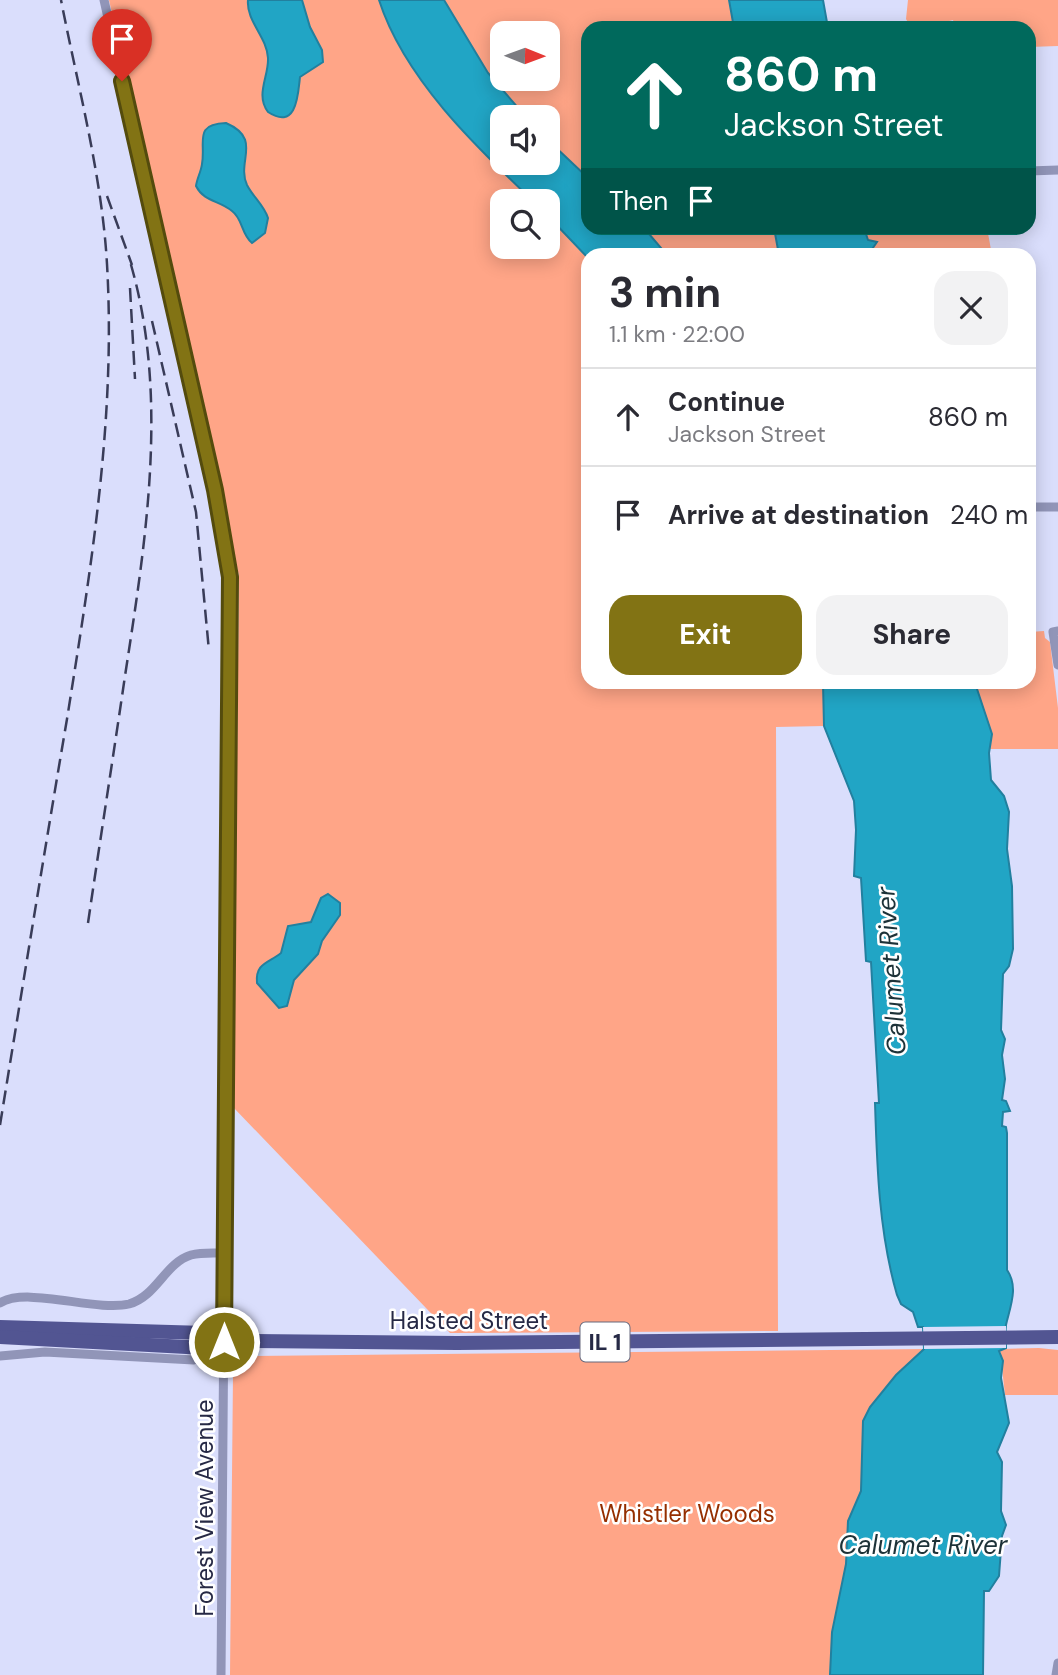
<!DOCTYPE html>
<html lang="en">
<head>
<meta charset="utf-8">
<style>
	:root { --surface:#fff; --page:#f2f2f3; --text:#2b2b33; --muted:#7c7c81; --line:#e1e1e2; --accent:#827314 }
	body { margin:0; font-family:"DM Sans",sans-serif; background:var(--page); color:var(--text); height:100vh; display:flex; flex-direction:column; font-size:26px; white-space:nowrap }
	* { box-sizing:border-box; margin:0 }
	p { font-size:23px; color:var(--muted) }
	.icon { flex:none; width:38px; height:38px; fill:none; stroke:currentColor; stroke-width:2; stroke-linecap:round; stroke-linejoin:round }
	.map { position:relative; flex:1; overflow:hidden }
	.side { position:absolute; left:581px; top:248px; width:455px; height:441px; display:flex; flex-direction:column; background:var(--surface); border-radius:21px; box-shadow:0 4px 18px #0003 }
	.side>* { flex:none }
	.banner { position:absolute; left:581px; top:21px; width:455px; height:214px; border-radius:21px; box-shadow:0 4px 18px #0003; background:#00695c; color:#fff; overflow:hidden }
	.needle { width:46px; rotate:91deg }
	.buttons { position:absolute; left:490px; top:21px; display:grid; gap:14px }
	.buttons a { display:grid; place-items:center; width:70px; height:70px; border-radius:14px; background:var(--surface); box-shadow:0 4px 18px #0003; font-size:35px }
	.pin { position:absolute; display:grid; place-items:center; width:60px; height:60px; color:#fff; margin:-72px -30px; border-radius:50% 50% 50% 0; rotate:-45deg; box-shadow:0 0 7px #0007 }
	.pin .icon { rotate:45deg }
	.me { position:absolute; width:77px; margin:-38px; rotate:0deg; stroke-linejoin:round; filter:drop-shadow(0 0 5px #0008) }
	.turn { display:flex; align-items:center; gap:24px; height:147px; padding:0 28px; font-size:32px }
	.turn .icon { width:91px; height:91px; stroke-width:2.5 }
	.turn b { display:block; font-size:49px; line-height:60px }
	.then { display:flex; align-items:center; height:66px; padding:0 28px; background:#0003; gap:14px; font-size:26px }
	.round { display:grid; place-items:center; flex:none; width:74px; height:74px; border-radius:21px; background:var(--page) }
	.summary { display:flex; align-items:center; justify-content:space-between; height:119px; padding:0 28px }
	h1 { font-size:42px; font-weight:700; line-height:52px }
	.cta { display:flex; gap:14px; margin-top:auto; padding:14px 28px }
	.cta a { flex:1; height:80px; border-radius:21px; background:var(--accent); color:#fff; font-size:28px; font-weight:700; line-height:80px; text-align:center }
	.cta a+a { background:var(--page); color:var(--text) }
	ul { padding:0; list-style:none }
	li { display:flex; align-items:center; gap:21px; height:98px; padding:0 28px; border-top:2px solid var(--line) }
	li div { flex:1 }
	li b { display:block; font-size:26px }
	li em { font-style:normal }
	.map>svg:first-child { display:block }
	.green { fill:#ffa587; fill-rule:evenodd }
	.water { fill:#21a5c5; stroke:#22809f; stroke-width:2 }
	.pier { fill:#dadefc }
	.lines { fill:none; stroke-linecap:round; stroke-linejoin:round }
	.street { stroke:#9195b8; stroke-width:9 }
	.primary { stroke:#525592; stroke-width:14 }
	.rail { stroke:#393c58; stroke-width:2.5; stroke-dasharray:14 7; stroke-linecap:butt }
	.route-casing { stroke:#544b0d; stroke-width:18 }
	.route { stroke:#827314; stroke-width:12 }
	.labels { text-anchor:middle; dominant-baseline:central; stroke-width:5; stroke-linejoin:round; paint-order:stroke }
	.shield { fill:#fff; stroke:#67697d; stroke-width:2 }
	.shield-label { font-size:23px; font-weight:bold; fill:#262945 }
	.street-label { font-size:24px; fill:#262945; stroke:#fff }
	.park-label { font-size:24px; fill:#952f00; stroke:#fff }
	.water-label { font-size:26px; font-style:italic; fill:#1d3238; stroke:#fff }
</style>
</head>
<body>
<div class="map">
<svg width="1058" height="1675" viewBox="0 0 1058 1675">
	<rect width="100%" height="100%" fill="#dadefc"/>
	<g class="green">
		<path d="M109,0H379C405,80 474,144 533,201H502V247H548V216L588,258V682H823L825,686L824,726L776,727L778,1331L450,1333L233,1107L239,576Z"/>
		<path d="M444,0H729L734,28H588V178L548,140V117H526L488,73ZM502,33H548V79H502Z"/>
		<path d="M908,0H1058V46L1029,47V28H955L953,20L922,28L910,26L906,19Z"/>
		<path d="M644,228H774L779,255H667Z"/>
		<path d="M864,228H987L992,255H868L875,246L866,237Z"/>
		<path d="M1044,631L1045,638L1050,642L1058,708V749H990L992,734L975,683L1029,682V632Z"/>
		<path d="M1039,1348L1058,1350V1395H1005L1000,1349Z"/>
		<path d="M924,1349L908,1364L863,1421L861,1491L848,1521L846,1564L832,1632L830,1675H230L233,1375C235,1365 238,1360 247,1356Z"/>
	</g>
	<g class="water">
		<path d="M248,0H302L310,27L322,50L323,62L300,77C298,94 297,131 268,112C255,95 269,76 268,58C267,37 246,21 248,0Z"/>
		<path d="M379,0H444L488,73L526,117H502V163H548V140L588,178V228H644L667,255L588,256V258L548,216V201H533C475,146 404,78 379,0Z"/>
		<path d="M729,0H823L828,28H734Z"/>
		<path d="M226,123C263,139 236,161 247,185C253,197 264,205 268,218L265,233L252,243C241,234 243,219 232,211C219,200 204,202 196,186C197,178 201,172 202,164C206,142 193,124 226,123Z"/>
		<path d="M774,228H864L868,240L877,242L868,255H779Z"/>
		<path d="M823,683H975L992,734L989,753L991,780L1004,796L1009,812L1007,849L1012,886L1013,949L1009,966L1003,974L1001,1030L1005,1039L1002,1055L1005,1079L1002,1100L1006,1101L1010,1111L1003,1112L1002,1126L1006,1127L1007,1133V1270C1019,1287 1010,1307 1006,1325C1005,1332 1006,1341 1006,1348L999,1351L1003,1361L1001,1378L1009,1423L997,1452L1002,1462L1001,1511L1006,1525L1002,1536L999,1576L989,1591H984L983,1675H830L832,1632L846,1564L848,1521L861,1491L863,1421L870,1407L896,1375L924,1349L923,1327H918L913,1312L901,1304L897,1295C879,1233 877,1167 875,1103H879L871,962L866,961L861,878L854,876L856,830L854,801L824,726Z"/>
		<path d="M328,894L340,903V915L322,941L318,954L294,980L287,1006L279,1008L257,983C255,963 269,963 281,953L288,926L311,922L321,898Z"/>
	</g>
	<path class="pier" d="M1006,1326V1348L924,1349L923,1327Z"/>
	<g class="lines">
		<g class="street">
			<path d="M104,0L215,490L230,577L221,1675"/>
			<path d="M1029,171L1058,170"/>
			<path d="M1032,507H1058"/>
			<path d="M1058,631L1053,632L1058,665"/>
			<path d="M0,1303C26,1286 96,1312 129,1304C157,1296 165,1263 191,1255C202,1252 213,1253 224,1253"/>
			<path d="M0,1356L45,1352L194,1360"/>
			<path d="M1056,1675L1058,1663"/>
		</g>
		<g class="primary">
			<path d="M0,1327L205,1333L224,1342"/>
			<path d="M0,1337L205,1348L224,1342L243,1341L457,1343L1058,1337"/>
		</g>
		<g class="rail">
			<path d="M107,196L132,265"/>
			<path d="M130,288L135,379"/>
			<path d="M152,321L196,512L209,651"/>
			<path d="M88,923C100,841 113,758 125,676C146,539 170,393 129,258"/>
			<path d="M0,1125C22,990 44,854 67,719C91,568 116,418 107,264C102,176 78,87 61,0"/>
		</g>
	</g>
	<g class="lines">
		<g class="route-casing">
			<path id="route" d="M122,81L215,490L230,577L224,1342"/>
		</g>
		<use href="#route" class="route"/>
	</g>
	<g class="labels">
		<rect class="shield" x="580.5" y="1322.5" width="49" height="39" rx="5"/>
		<g class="shield-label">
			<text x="605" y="1342">IL 1</text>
		</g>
		<g class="street-label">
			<text x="469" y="1320">Halsted Street</text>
			<text transform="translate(204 1508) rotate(-90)">Forest View Avenue</text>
		</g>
		<g class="park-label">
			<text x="687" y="1513">Whistler Woods</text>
		</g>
		<g class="water-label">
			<text transform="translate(891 971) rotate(-94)">Calumet River</text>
			<text x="923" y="1545">Calumet River</text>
		</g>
	</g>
</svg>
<div class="buttons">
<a><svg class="needle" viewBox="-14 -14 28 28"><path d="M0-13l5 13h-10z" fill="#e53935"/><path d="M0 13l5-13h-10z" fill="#7c7c81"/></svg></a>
<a><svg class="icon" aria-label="sound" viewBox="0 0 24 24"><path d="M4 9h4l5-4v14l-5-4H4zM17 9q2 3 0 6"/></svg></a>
<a><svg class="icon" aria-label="search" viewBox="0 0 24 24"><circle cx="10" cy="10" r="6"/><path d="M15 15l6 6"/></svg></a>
</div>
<div class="pin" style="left:122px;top:81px;background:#d93025"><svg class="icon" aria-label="arrive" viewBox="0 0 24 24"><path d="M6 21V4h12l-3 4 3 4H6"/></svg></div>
<svg class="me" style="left:224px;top:1342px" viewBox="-20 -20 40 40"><circle r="17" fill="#827314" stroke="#fff" stroke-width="3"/><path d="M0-11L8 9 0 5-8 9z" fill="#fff"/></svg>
<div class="banner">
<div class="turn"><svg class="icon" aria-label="ahead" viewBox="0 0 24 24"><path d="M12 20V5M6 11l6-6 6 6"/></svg><div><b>860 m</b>Jackson Street</div></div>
<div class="then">Then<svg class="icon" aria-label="arrive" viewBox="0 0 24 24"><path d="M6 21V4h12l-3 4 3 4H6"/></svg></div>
</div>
<section class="side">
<div class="summary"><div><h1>3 min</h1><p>1.1 km · 22:00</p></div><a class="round"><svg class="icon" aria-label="close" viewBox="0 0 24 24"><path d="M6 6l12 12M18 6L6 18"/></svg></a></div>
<ul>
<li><svg class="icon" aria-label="ahead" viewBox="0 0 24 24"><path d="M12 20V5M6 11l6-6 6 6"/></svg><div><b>Continue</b><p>Jackson Street</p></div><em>860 m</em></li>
<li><svg class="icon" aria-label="arrive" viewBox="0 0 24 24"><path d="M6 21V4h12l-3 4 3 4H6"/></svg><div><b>Arrive at destination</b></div><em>240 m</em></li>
</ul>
<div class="cta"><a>Exit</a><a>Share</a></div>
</section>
</div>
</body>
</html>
